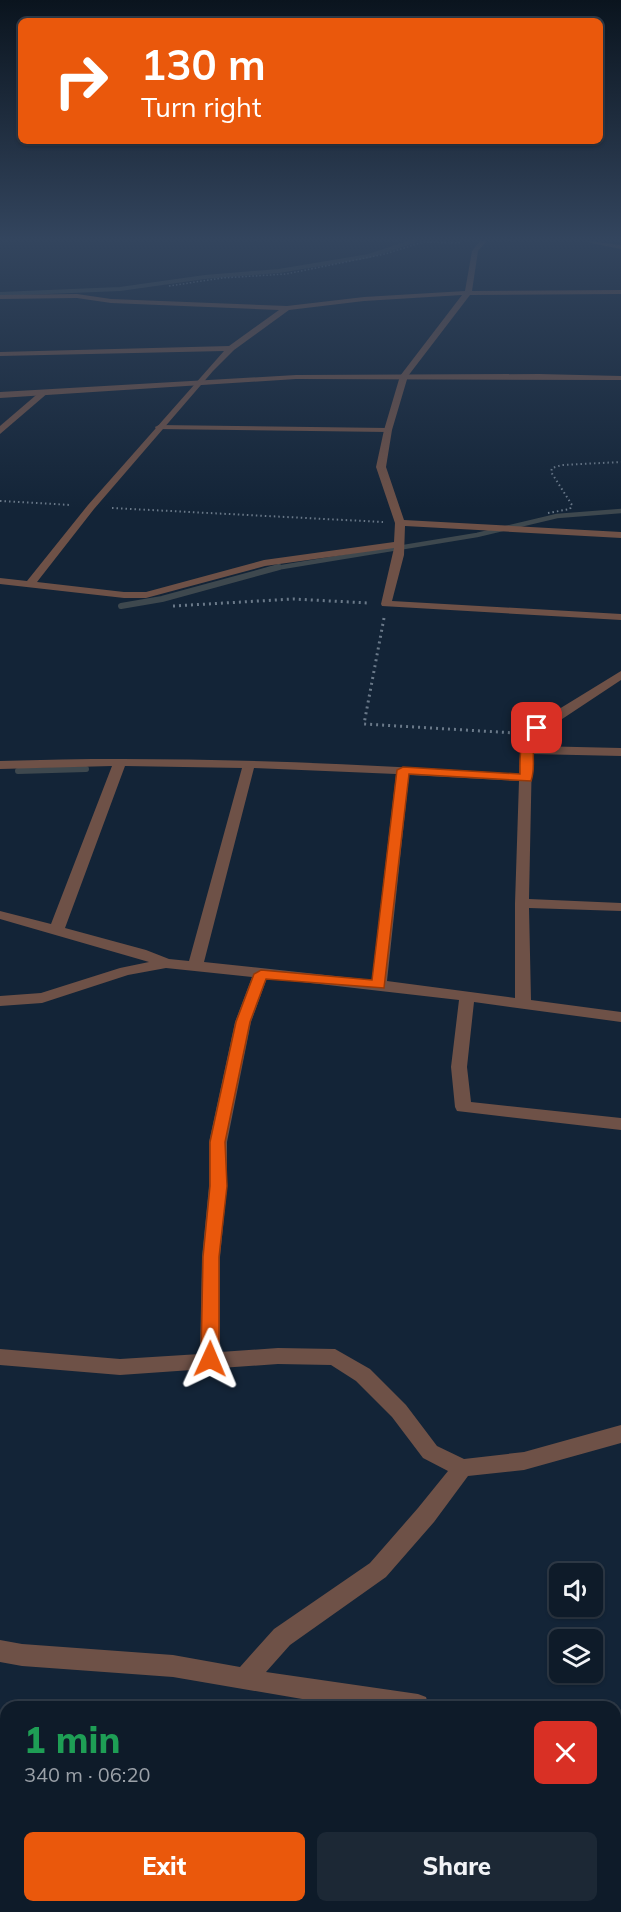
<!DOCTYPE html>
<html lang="en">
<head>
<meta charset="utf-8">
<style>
	:root { --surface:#0e1b29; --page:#1c2835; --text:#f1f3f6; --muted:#9ba1a8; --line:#2e3946; --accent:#ea580c }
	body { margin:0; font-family:Mulish,sans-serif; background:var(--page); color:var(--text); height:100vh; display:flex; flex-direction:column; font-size:22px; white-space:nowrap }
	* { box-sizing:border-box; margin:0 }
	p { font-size:20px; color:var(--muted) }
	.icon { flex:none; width:33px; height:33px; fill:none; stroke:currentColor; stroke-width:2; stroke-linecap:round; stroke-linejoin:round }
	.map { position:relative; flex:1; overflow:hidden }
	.side { position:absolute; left:0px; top:1701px; width:621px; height:212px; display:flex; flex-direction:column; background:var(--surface); border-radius:18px 18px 0 0; box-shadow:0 2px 4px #0004,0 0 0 2px var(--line) }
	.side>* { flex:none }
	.guide { position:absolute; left:18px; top:18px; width:585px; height:126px; border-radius:9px; box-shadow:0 2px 4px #0004,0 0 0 2px var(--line); background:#ea580c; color:#fff; overflow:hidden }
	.tools { position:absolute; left:549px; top:1563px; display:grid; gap:12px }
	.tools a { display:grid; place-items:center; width:54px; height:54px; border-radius:9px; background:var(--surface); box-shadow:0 2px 4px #0004,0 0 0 2px var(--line); font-size:30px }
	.pin { position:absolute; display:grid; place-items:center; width:51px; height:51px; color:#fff; margin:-26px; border-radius:12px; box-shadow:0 3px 9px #0006 }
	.me { position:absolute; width:66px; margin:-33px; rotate:1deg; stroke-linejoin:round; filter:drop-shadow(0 0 4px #0008) }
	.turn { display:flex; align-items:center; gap:21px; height:126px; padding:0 24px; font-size:27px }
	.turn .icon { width:78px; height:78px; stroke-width:2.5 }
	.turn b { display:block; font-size:42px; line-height:51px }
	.round { display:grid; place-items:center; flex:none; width:63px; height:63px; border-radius:9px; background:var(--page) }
	.head { display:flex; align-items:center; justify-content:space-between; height:102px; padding:0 24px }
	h1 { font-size:36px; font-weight:800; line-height:45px; color:#1e9e55 }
	.action { display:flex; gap:12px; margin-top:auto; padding:12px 24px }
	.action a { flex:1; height:69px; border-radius:9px; background:var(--accent); color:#fff; font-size:24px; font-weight:800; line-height:69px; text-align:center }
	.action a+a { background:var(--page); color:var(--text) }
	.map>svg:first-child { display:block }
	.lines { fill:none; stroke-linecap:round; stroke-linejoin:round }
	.stream-far2 { stroke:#3e484e; stroke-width:4 }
	.stream-far1 { stroke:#3e484e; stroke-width:4.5 }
	.stream { stroke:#3e484e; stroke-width:6 }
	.path-far2 { stroke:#6a7989; stroke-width:1.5; stroke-dasharray:1.5 2; stroke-linecap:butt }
	.path-far1 { stroke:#6a7989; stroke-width:2; stroke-dasharray:1.5 3; stroke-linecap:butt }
	.path { stroke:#6a7989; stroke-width:3; stroke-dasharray:2 4; stroke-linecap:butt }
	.service { fill:#6e5147; fill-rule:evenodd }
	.minor { fill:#6e5147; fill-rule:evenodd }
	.tertiary { fill:#6e5147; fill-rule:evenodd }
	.route { fill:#ea580c; stroke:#983908; stroke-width:1.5 }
</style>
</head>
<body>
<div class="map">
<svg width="621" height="1912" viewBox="0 0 621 1912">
	<rect width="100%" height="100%" fill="#132437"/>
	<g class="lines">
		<path class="stream-far2" d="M0,294L120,289L205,277L279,271L369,256L414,241"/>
		<path class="stream-far1" d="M270,569L477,535L557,516L621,511"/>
		<g class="stream">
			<path d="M121,606L162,599L279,567"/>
			<path d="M18,771L86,769"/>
		</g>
		<path class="path-far2" d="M169,286L222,278L286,274L385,254L423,242L462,243"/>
		<g class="path-far1">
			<path d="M0,501L71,505"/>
			<path d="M112,508L383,522"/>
			<path d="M548,513L570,509L572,505L551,472L552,468L562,465L621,462"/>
		</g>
		<g class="path">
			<path d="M173,606L293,599L369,603"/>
			<path d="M384,618L364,724L515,733"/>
		</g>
		<g class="service">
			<path d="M588,241L621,245V249L591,243Z"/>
			<path d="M159,425L388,428L392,430L388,432L156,429L155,427Z"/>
		</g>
		<g class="minor">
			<path d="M480,241H487L478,251L472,291L621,290V294L470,295L408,376L392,430L386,467L404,520L621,532V538L405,526L404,555L392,601L621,614V620L382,606L381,604L394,548L265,566L146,598H124L0,584V578L27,581L88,505L224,351L0,356V352L229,346L279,310L111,303L77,298L0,299V295L77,294L111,299L287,306L364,297L465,291L472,251ZM462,295L400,376L384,430L376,467L395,523L394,542L264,560L146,592H124L37,582L94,509L213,371L234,350L289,310L364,301Z"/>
			<path d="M42,390L49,392L0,434V426Z"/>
			<path d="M621,671V680L538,735L534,746L621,748V756L532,754L529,899L621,903V911L529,908L531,1000L621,1012V1022L474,1002L467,1067L471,1102L621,1118V1130L457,1111L455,1107L451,1067L459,1000L267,978L251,1022L227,1142V1186L220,1257V1352L278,1348L335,1349L370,1369L406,1405L437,1446L464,1459L524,1452L621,1425V1443L524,1470L468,1476L434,1522L386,1577L290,1645L266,1672L418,1694L426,1697L429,1707H349L173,1677L22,1666L0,1662V1640L22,1644L173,1655L240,1667L274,1629L370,1563L418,1508L448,1471L423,1458L392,1417L356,1381L331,1365L278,1364L120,1375L0,1365V1349L120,1359L200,1354L202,1257L209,1186V1142L235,1022L252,977L166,968L128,975L42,1003L0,1006V996L41,993L120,968L149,962L0,919V911L51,924L112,766L0,769V761C173,755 346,763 519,774C520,755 520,740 533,725ZM125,766L242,768L189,961L169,959L146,950L65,928ZM254,768L396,774L372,980L204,962ZM409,775L519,781L515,903V998L387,981Z"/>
			<path d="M621,1770V1803L615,1805V1772Z"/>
			<path d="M536,1906H563L561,1912H534Z"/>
		</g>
		<path class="tertiary" d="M539,374L621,376V380L296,379L0,398V392L296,375Z"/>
	</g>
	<linearGradient id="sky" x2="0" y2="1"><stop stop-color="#0a141e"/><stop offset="0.47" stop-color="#33455e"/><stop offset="1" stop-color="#33455e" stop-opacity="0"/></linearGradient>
	<rect width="621" height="509" fill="url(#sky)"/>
	<path class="route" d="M537,725L543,728C526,750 538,761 531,781L409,774L384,988L266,979L250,1022L225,1142L227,1186L219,1257V1359L216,1364L210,1366L204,1364L201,1359L203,1257L210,1186V1142L236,1022L254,974L261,970L372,980L397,770L403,767L520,774C520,758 518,732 537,725Z"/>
</svg>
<div class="tools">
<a><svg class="icon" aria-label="sound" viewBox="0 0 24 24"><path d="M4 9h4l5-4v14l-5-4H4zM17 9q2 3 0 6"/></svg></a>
<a><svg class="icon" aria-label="layers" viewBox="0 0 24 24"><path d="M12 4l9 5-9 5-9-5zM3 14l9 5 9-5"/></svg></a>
</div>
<div class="pin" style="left:537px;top:728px;background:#d93025"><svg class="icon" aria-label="arrive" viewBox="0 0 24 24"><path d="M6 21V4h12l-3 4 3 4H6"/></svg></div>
<svg class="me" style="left:210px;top:1359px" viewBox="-20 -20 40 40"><path d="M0-17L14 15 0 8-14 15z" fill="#ea580c" stroke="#fff" stroke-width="4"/></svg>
<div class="guide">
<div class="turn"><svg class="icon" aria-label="right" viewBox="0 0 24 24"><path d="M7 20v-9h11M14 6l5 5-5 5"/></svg><div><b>130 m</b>Turn right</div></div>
</div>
<section class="side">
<div class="head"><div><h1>1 min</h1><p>340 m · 06:20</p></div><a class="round" style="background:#d93025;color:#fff"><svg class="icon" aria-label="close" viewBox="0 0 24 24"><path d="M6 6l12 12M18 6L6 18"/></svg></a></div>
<div class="action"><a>Exit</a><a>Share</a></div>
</section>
</div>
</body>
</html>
